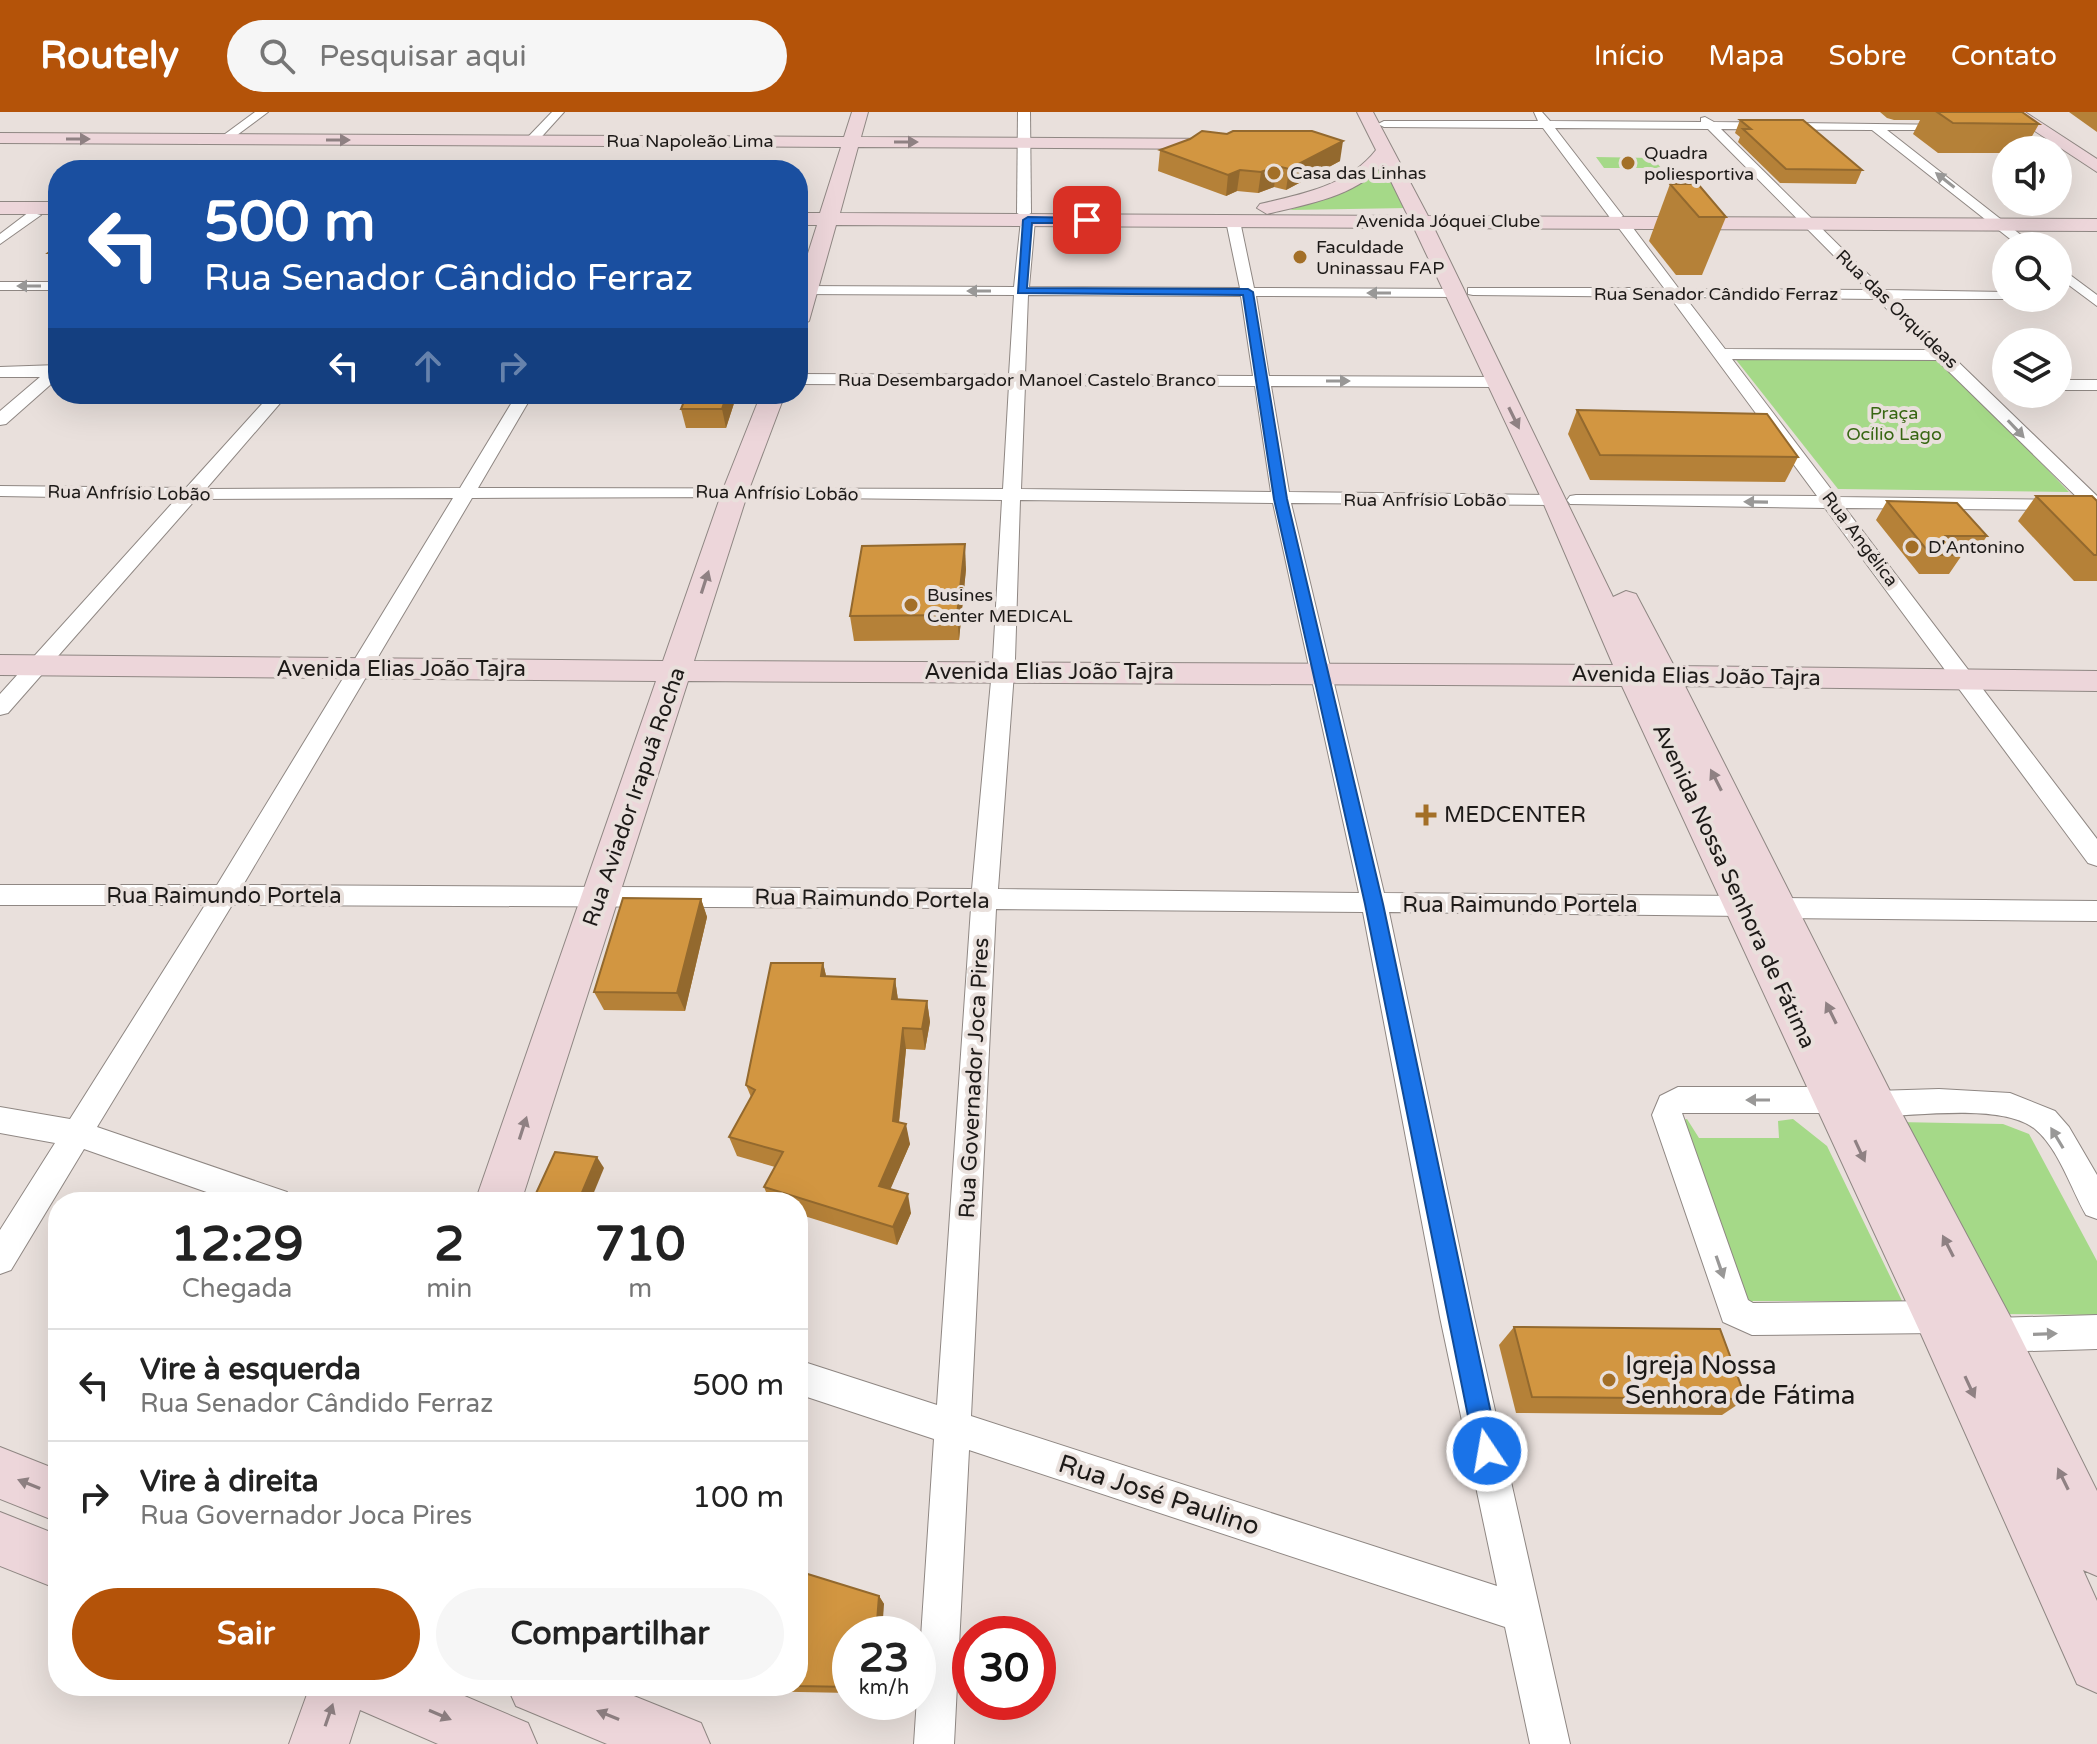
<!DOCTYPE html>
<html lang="pt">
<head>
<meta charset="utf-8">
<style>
	:root { --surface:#fff; --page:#f6f6f6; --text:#222; --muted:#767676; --line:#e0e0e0; --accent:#b45309 }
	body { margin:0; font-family:"Varela Round",sans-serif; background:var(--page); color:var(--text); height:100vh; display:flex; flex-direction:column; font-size:30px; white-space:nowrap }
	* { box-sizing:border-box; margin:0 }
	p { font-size:26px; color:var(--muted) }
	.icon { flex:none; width:44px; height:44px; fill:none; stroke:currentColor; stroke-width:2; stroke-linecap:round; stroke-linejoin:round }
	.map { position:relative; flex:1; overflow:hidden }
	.sheet { position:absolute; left:48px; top:1080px; width:760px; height:504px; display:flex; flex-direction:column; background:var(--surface); border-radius:32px; box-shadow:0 8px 32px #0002 }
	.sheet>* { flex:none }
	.hud { position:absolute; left:48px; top:48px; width:760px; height:244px; border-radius:32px; box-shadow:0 8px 32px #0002; background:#1a4fa0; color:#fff; overflow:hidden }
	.controls { position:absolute; left:1992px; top:24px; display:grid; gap:16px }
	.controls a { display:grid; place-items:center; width:80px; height:80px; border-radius:50%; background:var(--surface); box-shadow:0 8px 32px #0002; font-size:40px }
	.speed { position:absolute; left:832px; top:1504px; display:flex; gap:16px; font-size:40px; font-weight:700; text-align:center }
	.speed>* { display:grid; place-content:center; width:104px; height:104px; border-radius:50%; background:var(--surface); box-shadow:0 8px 32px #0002; line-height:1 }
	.speed small { font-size:20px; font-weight:400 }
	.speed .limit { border:12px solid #d22; background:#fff; color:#111 }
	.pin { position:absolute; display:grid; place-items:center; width:68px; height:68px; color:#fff; margin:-34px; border-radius:16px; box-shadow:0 4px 12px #0006 }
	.me { position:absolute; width:88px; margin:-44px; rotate:348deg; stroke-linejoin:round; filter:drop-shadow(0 0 6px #0008) }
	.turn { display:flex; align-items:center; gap:28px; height:168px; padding:0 24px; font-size:36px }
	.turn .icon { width:104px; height:104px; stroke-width:2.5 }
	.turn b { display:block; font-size:56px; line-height:68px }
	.lanes { display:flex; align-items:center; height:76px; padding:0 24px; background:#0003; justify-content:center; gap:40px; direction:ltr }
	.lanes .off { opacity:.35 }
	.eta { display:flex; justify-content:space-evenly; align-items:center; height:136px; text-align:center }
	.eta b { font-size:48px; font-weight:800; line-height:56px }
	.cta { display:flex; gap:16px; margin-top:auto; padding:16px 24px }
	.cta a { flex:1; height:92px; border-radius:48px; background:var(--accent); color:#fff; font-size:32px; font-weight:800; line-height:92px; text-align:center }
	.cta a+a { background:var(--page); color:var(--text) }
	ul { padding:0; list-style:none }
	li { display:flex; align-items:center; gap:24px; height:112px; padding:0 24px; border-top:2px solid var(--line) }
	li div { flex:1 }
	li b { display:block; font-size:30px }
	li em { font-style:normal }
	header { display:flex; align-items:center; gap:48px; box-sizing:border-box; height:112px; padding:0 40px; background:var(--accent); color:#fff }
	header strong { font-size:38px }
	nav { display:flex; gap:44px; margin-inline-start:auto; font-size:28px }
	.search { width:560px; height:72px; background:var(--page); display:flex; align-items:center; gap:20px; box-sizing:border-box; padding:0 28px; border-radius:44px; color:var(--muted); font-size:30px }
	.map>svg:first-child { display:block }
	.green { fill:#a5d988 }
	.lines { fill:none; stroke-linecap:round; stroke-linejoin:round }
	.street-casing { stroke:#8f8783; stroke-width:2 }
	.secondary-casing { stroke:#8f8783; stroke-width:2 }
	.street { fill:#fff; fill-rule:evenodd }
	.secondary { fill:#edd6da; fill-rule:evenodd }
	.wall { fill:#b58138 }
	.shaded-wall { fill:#93692e }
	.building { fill:#d29641; stroke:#93692e; stroke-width:2 }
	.oneway { fill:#8f8183 }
	.oneway2 { fill:#999897 }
	.route { fill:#1a73e8; stroke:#114b97; stroke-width:2 }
	.poi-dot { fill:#a36f27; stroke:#e9e0dc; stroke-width:3 }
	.labels { text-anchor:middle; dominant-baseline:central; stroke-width:8; stroke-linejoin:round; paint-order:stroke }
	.far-street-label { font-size:18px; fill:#1d1a18; stroke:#e9e0dc }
	.far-poi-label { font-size:18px; fill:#1d1a18; stroke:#e9e0dc; text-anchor:start }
	.far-park-label { font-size:18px; fill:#376612; stroke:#e9e0dc }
	.street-label { font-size:22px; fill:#1d1a18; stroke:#e9e0dc }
	.poi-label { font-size:22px; fill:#1d1a18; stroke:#e9e0dc; text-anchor:start }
	.near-poi-label { font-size:26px; fill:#1d1a18; stroke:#e9e0dc; text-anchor:start }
	.near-street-label { font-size:26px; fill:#1d1a18; stroke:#e9e0dc }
</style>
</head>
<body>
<header>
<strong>Routely</strong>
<div class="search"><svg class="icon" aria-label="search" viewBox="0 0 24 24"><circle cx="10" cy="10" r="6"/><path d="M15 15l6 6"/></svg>Pesquisar aqui</div>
<nav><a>Início</a><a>Mapa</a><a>Sobre</a><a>Contato</a></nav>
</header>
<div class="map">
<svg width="2097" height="1632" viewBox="0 0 2097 1632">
	<rect width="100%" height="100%" fill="#e9e0dc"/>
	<g class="green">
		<path d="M1596,45L1653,46L1661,56H1604Z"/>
		<path d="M1386,54L1408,96L1290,98L1356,73Z"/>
		<path d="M1733,244L1940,246L2069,380L1838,377Z"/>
		<path d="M1687,1007L1699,1026H1779L1778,1009L1793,1007L1827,1034L1904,1193L1875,1205L1865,1189H1753L1745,1198L1670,1011Z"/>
		<path d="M1897,1010L2003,1012L2029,1022L2097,1149V1203L1999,1202Z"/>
	</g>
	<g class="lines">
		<g class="street-casing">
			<g id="street">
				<path d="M255,0H268L229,29H221V25Z"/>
				<path d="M552,0H564L535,32H527V26Z"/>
				<path d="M1018,0H1030L1031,101L1024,105L1017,101Z"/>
				<path d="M1534,0H1542L1550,9L1701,10V6L1705,5L1714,10L1954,13V17L1950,18H1887L2035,134H2019L1872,18L1721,17L1884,178L2006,180V186L2011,187H1893L2097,384V400L2090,398L1937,248L1732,247L1837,385L2071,388L2074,392L2065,398L1845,396L2097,727V754L2088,751L1825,396L1570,392L1567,388L1570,384L1576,383L1817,384L1670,185L1473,183L1468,182V176H1664L1615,111L1622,107L1627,108L1679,177L1868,178L1708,17L1555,16L1623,104L1616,108L1611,107L1543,16L1384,15L1378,12L1384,9H1538ZM1685,185L1877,187L1928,238L1725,237Z"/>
				<path d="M29,100L41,103L0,132V122Z"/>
				<path d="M1028,104L1035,108L1029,175L1240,176L1226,109L1233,105L1240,109L1254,176L1457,177L1464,181L1457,185L1256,184L1269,264L1496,265L1504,270L1496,275L1271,274L1289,380L1555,383L1564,388L1555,393L1291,391L1384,781L1744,784L1753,787L1757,794L1753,801L1744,804L1389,800L1474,1205L1570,1632H1530L1505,1515L969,1338L954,1632H914L934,1327L798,1282V1248L937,1293L971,796L232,793L97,1015L287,1080L291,1090H235L84,1037L11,1158L0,1162V1118L55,1031L0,1021V995L70,1007L205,793H0V773H217L453,386L196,387L8,601L0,603V582L176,387L0,384V374L186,376L271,282H288L206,377L460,376L517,282H533L478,376L1003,377L1009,273L798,272V262L1009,263L1014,183L798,182V174L1014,175L1021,108ZM1028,183L1241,184L1253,264L1025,263ZM1025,273L1255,274L1271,380L1021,377ZM735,385L1002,388L993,547L972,777L243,773L472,386ZM1020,388L1273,391L1359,781L998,777L1015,547ZM996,797L1363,800L1440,1205L1497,1474L971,1304Z"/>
				<path d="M2058,154L2097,183V194L2058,165Z"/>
				<rect x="0" y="170" width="58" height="8"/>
				<path d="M58,253V266L6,312L0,313V299L40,265H0V255Z"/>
				<rect x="2058" y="268" width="39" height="10"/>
				<path d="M1780,786L2097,789V809L1780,806L1771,803L1767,796L1771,789Z"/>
				<path d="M1678,975H1836L1846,979L1851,988L1846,997L1836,1001H1682L1748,1188L1753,1191L1938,1189L1950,1193L1955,1205L1950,1217L1938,1221L1752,1223L1723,1210L1652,1003L1660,984Z"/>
				<path d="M1939,977L2010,981L2055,999L2069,1015L2097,1063V1107L2086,1103C2071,1077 2059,1037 2035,1017C2002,991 1916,1004 1875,1005L1865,1001L1860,992L1865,983L1875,979Z"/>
				<path d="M2097,1203V1237L1994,1240L1982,1235L1977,1223L1982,1211L1994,1206Z"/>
			</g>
		</g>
		<g class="secondary-casing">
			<g id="secondary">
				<path d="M852,0H868L861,25L1229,27L1238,32L1229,37L858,35L840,101L1408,104L1383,53C1354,85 1307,92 1267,102L1257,96L1260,92C1302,82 1348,74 1376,38L1357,0H1373L1428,104L2097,107V119L1434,116L1613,485L1626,479L1636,482L1674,554L2097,559V579L1685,574L1890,979L2011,1206L2097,1379V1464L2083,1458L2097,1489V1581L2077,1572L1921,1222L1622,574L688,569L521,1090H475L656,569L0,563V543L663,549L722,380L761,282H785L748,380L694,549L1613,553L1542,388L1414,116L836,113L809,209L798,216V173L817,113H798V101H820L841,35L0,31V21L844,25Z"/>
				<path d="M2006,0H2025L2097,47V60Z"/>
				<rect x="0" y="90" width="58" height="12"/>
				<path d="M0,1335L58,1358V1410L0,1387Z"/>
				<path d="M0,1400L58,1423V1477L0,1454Z"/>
				<path d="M310,1574H441L528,1611L537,1632H438L360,1598L349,1632H289Z"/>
				<path d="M507,1574H609L701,1611L710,1632H607L516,1594Z"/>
			</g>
		</g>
		<use href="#street" class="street"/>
		<use href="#secondary" class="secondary"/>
	</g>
	<g class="wall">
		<path d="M1880,0H2022L2039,12L2024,38H2006V41H1938L1913,22L1920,8H1894L1887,6Z"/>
		<path d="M2069,0H2097V20Z"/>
		<path d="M1740,8L1862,58L1856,72L1780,71L1738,30L1740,25L1735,21Z"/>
		<path d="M1160,38L1340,49L1286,78L1274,75L1258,81L1237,79L1226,84L1158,59Z"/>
		<path d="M1670,72L1726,105L1702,163H1676L1649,129Z"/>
		<path d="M58,133V158L48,141Z"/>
		<path d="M737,282L726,316H686L681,297Z"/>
		<path d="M1577,298L1798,345L1785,370L1590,368L1568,322Z"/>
		<path d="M2036,384L2097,389V469H2074L2018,409Z"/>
		<path d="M1887,389L1987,424L1974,443H1962L1949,462H1919L1876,408Z"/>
		<path d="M966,457L959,528L854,529L850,504Z"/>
		<path d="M701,787L707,805L685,899L604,898L594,880Z"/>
		<path d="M823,851L826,864L895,867L898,888L927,889L930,910L925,938L906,937L899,1011L910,1032L890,1077L911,1101L897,1133L798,1102V1090H770L764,1075L775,1055L737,1044L729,1025L751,985L746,973Z"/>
		<path d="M1514,1215L1746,1287L1722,1303L1516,1301L1499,1233Z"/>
		<path d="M879,1484L884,1492L850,1522V1581L754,1579L747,1574H798Z"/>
	</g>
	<g class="shaded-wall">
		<path d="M1343,29L1340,49L1286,78L1289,57Z"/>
		<path d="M1277,54L1274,75L1258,81L1261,60Z"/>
		<path d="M1240,58L1237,79L1226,84L1228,63Z"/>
		<path d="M727,282H737L726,316L722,297Z"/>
		<path d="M965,432L966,457L959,528L957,503Z"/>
		<path d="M701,787L707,805L685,899L677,881Z"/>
		<path d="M823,851L828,872L821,864Z"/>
		<path d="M895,867L898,888L892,887Z"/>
		<path d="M927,889L930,910L925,938L922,917Z"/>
		<path d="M903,916L906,937L897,1029L893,1009Z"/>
		<path d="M906,1012L910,1032L884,1092L879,1074Z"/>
		<path d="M597,1045L604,1056L590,1090H578Z"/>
		<path d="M908,1082L911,1101L897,1133L893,1115Z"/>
		<path d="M879,1484L884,1492L882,1522H876Z"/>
	</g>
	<g class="building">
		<path d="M1937,0H2022L2039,12L1953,11Z"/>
		<path d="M1740,8H1803L1862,58L1786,57L1743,17H1751Z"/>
		<path d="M1202,19L1227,22L1233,19H1312L1343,29L1289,57L1277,54L1261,60L1240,58L1228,63L1160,38L1190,27Z"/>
		<path d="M1670,72H1698L1726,105H1699Z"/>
		<path d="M58,133V141H48Z"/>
		<path d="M687,282H727L722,297H681Z"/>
		<path d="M1577,298L1767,302L1798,345L1600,343Z"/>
		<path d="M2036,384H2092L2097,389V443H2094Z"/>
		<path d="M1887,389L1957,391L1987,424H1946L1962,443H1931Z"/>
		<path d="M965,432L957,503L850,504L862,434Z"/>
		<path d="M623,786L701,787L677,881L594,880Z"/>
		<path d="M771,851H823L821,864L895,867L892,887L927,889L922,917L903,916L893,1009L906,1012L879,1074L908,1082L893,1115L764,1075L783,1040L729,1025L755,978L746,973Z"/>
		<path d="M555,1040L597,1045L578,1090H532Z"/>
		<path d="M1514,1215L1720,1217L1746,1287L1532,1285Z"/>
		<path d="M798,1459L879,1484L876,1522H850V1575L798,1574Z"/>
	</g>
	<defs><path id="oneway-solid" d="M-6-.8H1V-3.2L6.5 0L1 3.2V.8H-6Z" transform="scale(2)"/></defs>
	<g class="oneway">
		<use href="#oneway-solid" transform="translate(78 27)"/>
		<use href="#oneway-solid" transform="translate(338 28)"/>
		<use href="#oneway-solid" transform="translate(906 30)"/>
		<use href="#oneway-solid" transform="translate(1514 306) rotate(64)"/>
		<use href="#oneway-solid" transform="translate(705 470) rotate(-72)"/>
		<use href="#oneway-solid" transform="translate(1716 668) rotate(-117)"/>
		<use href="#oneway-solid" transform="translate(1831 901) rotate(-116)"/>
		<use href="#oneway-solid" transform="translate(523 1016) rotate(-72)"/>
		<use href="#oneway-solid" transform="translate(1860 1039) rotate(65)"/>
		<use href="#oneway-solid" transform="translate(1948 1134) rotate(-117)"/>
		<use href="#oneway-solid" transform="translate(1970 1275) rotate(65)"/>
		<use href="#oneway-solid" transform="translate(2063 1367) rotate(-116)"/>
		<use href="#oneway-solid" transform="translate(29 1372) rotate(-158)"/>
		<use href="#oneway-solid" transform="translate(329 1603) rotate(-71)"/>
		<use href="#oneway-solid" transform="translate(440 1603) rotate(23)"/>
		<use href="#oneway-solid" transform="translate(608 1603) rotate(-158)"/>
	</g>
	<g class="oneway2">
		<use href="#oneway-solid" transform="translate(1945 68) rotate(-142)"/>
		<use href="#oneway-solid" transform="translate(29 174) rotate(-180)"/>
		<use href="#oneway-solid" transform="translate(979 179) rotate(-180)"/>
		<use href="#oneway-solid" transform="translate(1379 181) rotate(-180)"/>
		<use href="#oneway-solid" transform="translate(1338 269)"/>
		<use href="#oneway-solid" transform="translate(2016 317) rotate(47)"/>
		<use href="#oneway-solid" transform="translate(1756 390) rotate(-179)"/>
		<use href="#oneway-solid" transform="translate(1758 988) rotate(-180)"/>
		<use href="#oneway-solid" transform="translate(2057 1026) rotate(-121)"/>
		<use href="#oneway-solid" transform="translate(1720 1155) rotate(71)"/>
		<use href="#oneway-solid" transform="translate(2045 1222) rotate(-2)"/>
	</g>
	<path class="route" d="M1028,105L1087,106L1091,108L1087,111H1032L1027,176L1248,177L1253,180L1287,387L1383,792L1499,1339L1496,1347L1487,1351L1478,1347L1475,1339L1365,792L1274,387L1243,183L1018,181L1023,108Z"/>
	<g class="poi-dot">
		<circle cx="1628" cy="51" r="8"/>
		<circle cx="1274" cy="61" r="8"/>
		<circle cx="1300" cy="145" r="8"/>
		<circle cx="1912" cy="435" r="8"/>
		<circle cx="911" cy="493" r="8"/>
		<path d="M1422 691h8v8h8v8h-8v8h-8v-8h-8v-8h8z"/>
		<circle cx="1609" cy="1268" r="8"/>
	</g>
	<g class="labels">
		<g class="far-street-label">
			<text x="690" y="29">Rua Napoleão Lima</text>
			<text x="1448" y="109">Avenida Jóquei Clube</text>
			<text x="1716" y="182">Rua Senador Cândido Ferraz</text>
			<text transform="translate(1897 197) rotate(44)">Rua das Orquídeas</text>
			<text x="1027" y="268">Rua Desembargador Manoel Castelo Branco</text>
			<text transform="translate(129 381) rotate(1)">Rua Anfrísio Lobão</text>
			<text transform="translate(777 381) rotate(1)">Rua Anfrísio Lobão</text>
			<text x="1425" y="388">Rua Anfrísio Lobão</text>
			<text transform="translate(1860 427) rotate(53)">Rua Angélica</text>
		</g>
		<g class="far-poi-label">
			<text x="1644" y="41">Quadra<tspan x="1644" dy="21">poliesportiva</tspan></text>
			<text x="1290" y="61">Casa das Linhas</text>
			<text x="1316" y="135">Faculdade<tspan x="1316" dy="21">Uninassau FAP</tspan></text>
			<text x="1928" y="435">D'Antonino</text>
			<text x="927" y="483">Busines<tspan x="927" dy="21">Center MEDICAL</tspan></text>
		</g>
		<g class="far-park-label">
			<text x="1894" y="301">Praça<tspan x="1894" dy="21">Ocílio Lago</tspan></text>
		</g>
		<g class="street-label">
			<text x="401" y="557">Avenida Elias João Tajra</text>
			<text x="1049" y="560">Avenida Elias João Tajra</text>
			<text transform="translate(1696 564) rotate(1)">Avenida Elias João Tajra</text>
			<text transform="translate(634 685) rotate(-71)">Rua Aviador Irapuã Rocha</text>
			<text transform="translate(1734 774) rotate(65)">Avenida Nossa Senhora de Fátima</text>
			<text x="224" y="784">Rua Raimundo Portela</text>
			<text transform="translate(872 787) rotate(1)">Rua Raimundo Portela</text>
			<text x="1520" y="793">Rua Raimundo Portela</text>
			<text transform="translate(974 966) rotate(-87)">Rua Governador Joca Pires</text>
		</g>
		<g class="poi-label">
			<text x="1444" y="703">MEDCENTER</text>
		</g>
		<g class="near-poi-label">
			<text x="1625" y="1253">Igreja Nossa<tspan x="1625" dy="30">Senhora de Fátima</tspan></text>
		</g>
		<g class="near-street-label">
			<text transform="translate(1159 1383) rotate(18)">Rua José Paulino</text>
		</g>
	</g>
</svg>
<div class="controls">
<a><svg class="icon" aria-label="sound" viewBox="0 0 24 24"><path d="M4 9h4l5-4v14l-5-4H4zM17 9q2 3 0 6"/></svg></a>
<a><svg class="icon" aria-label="search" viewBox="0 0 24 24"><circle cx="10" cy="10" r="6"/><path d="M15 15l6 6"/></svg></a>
<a><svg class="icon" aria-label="layers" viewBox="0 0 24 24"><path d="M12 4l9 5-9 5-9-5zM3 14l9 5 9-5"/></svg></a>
</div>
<div class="speed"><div>23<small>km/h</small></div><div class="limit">30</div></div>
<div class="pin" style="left:1087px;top:108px;background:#d93025"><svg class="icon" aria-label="arrive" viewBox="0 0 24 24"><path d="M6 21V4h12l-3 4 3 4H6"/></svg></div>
<svg class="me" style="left:1487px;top:1339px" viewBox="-20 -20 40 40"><circle r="17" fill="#1a73e8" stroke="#fff" stroke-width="3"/><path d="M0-11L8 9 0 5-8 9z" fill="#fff"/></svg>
<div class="hud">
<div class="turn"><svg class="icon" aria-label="left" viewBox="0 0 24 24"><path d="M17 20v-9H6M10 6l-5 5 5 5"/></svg><div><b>500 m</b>Rua Senador Cândido Ferraz</div></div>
<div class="lanes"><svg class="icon" aria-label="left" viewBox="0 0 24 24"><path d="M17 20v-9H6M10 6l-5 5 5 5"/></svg><svg class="icon off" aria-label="ahead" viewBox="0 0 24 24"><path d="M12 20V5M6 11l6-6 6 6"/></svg><svg class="icon off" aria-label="right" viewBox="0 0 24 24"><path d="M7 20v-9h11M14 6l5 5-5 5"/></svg></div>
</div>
<section class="sheet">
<div class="eta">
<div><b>12:29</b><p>Chegada</p></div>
<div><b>2</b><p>min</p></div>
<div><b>710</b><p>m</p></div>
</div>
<ul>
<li><svg class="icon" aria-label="left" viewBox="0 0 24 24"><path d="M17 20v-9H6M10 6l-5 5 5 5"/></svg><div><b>Vire à esquerda</b><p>Rua Senador Cândido Ferraz</p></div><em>500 m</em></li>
<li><svg class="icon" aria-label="right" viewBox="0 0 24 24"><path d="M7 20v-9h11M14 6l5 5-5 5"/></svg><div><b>Vire à direita</b><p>Rua Governador Joca Pires</p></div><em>100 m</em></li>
</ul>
<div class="cta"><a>Sair</a><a>Compartilhar</a></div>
</section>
</div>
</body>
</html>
